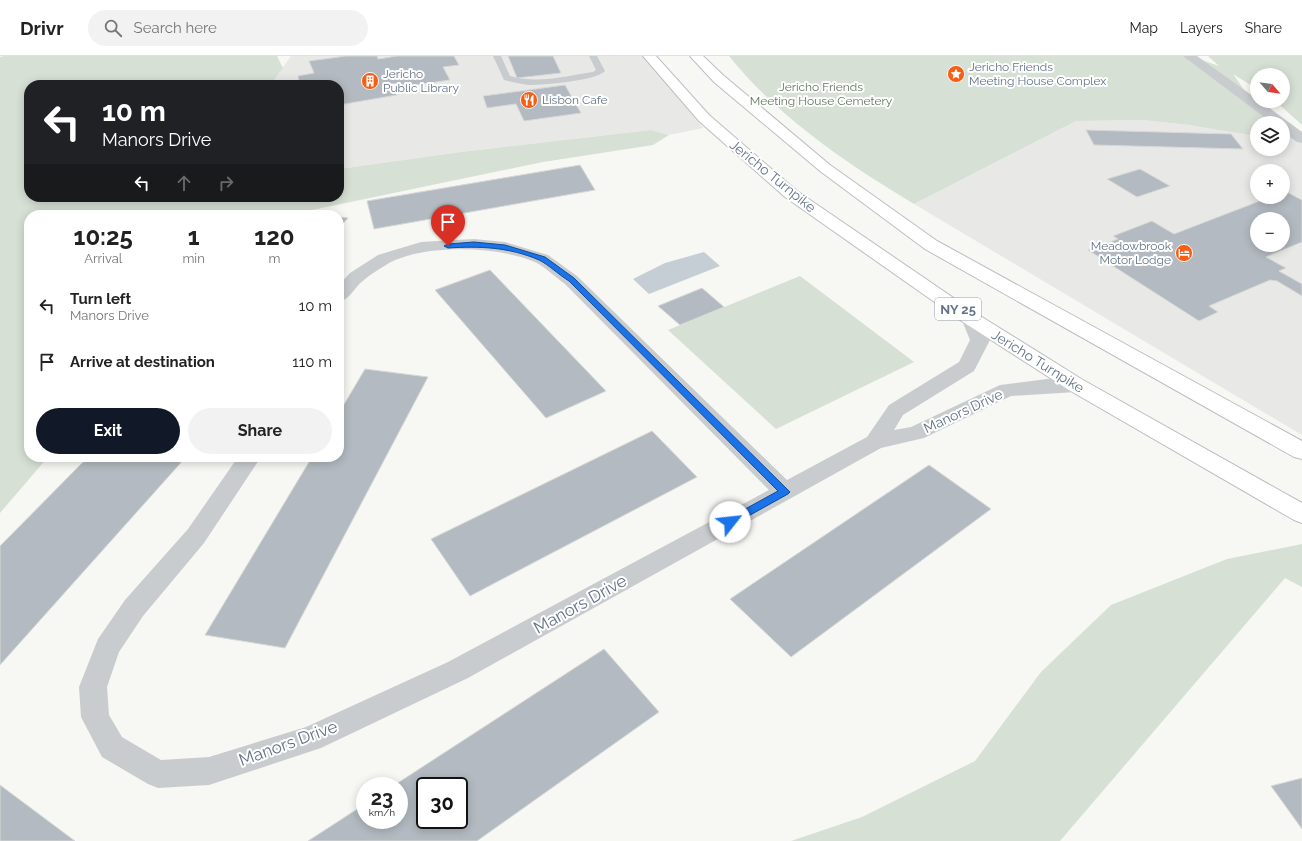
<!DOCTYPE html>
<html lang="en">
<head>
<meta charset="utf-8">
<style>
	:root { --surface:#fff; --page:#f2f2f2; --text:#222; --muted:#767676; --line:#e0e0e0; --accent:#111827 }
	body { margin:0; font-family:Raleway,sans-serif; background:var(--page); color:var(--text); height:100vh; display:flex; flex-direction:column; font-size:15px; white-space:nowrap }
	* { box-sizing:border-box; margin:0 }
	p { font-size:13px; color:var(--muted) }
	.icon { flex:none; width:22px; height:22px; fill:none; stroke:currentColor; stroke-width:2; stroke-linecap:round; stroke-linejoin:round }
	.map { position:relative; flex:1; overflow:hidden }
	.sheet { position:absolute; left:24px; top:154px; width:320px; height:252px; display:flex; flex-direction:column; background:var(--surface); border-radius:16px; box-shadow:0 2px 10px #0003 }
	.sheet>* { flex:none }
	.guide { position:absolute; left:24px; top:24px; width:320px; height:122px; border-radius:16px; box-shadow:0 2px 10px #0003; background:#202124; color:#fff; overflow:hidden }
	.needle { width:26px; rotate:118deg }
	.buttons { position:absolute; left:1250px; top:12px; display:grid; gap:8px }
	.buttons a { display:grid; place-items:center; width:40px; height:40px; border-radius:50%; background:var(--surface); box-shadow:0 2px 10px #0003; font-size:20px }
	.speed { position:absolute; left:356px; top:721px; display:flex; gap:8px; font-size:20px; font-weight:700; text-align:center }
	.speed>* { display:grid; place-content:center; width:52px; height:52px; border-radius:50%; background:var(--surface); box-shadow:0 2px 10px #0003; line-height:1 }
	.speed small { font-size:10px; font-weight:400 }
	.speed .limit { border:2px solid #111; border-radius:6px; background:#fff; color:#111 }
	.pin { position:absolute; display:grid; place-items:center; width:34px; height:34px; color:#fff; margin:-41px -17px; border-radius:50% 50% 50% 0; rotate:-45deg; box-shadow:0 0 4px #0007 }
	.pin .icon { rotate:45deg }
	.me { position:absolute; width:44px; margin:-22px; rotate:61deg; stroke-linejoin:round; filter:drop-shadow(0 0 3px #0008) }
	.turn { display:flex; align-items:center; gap:14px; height:84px; padding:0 12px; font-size:18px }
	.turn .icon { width:52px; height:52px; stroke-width:2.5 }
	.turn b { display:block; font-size:28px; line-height:34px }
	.lanes { display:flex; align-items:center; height:38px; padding:0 12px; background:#0003; justify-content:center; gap:20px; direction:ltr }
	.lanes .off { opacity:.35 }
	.eta { display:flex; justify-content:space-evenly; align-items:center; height:68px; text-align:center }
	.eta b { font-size:24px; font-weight:700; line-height:28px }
	.cta { display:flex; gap:8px; margin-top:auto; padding:8px 12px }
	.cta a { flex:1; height:46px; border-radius:24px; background:var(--accent); color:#fff; font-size:16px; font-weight:700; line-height:46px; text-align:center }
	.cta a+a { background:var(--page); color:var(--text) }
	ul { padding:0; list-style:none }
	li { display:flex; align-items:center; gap:12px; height:56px; padding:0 12px }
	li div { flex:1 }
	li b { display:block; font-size:15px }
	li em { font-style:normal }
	header { display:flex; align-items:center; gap:24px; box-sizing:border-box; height:56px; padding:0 20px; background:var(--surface); border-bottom:1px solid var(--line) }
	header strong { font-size:19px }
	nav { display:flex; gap:22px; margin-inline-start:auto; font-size:14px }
	.search { width:280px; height:36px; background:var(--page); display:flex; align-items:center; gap:10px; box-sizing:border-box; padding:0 14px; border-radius:22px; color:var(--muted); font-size:15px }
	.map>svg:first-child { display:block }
	.built { fill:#e8e9e7; fill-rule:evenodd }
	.green { fill:#d7e0d4 }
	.water { fill:#c4ced4 }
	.building { fill:#b3bac1; stroke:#d8d9d6; fill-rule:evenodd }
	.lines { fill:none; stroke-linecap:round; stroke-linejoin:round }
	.primary-casing { stroke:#bbbec2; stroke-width:2 }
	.service { fill:#c9cccf; fill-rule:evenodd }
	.minor { fill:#c9cccf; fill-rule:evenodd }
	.primary { fill:#fff; fill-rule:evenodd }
	.route { fill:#1a73e8; stroke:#114b97 }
	.labels { text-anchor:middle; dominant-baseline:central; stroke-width:4; stroke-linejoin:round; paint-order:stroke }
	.far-poi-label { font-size:12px; fill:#637488; stroke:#fff; text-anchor:start }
	.far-park-label { font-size:12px; fill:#61795e; stroke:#fff }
	.shield { fill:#fff; stroke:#929eac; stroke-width:1 }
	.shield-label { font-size:13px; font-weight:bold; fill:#637488 }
	.street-label { font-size:14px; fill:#637488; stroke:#fff }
	.near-street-label { font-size:17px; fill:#637488; stroke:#fff }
</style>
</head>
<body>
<header>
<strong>Drivr</strong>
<div class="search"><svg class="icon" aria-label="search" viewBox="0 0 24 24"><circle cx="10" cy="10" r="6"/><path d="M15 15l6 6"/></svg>Search here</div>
<nav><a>Map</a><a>Layers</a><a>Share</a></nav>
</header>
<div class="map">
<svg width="1302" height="785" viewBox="0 0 1302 785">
	<rect width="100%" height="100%" fill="#f7f7f3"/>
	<g class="built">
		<path d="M291,0H644L703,72L669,79L651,74L461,96L339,113V29H270Z"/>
		<path d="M1143,64L1240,75H1257V93H1283V73L1302,86V379L914,148L1076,65ZM1257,115H1283V141H1257ZM1257,163H1283V189H1257Z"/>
	</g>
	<g class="green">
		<path d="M4,0H277L283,12L270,29H29V141H339V113L461,96L651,74L669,79L653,89L543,106L288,159H29V401H48L0,457V1Z"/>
		<path d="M729,0H1190L1219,10L1208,0H1302V69L1282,51L1274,45H1283V19H1257V33L1233,18L1245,35L1280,67H1257V80L1189,69L1143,64L1076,65L914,148C846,107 779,62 729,0Z"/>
		<path d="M800,220L914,306L776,373L668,274Z"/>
		<path d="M1302,488V531L1285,522L1060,785H791L862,761L975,705L1041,616L1111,549L1227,503Z"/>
	</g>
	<path class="water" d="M704,196L720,210L649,238L633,223L665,207Z"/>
	<g class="building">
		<path d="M346,0H377L378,3L397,0H454L459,9L443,11L450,24L401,31L399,27L391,28L397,39L339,49V29H300L298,20L314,17L309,5Z"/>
		<path d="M508,0H553L561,17L517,22Z"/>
		<path d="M565,29L581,57L524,65L516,48L487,52L483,40Z"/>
		<path d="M1086,74L1231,78L1243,93L1094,89Z"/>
		<path d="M580,109L595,134L374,173L367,145Z"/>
		<path d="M1140,113L1170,130L1137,141L1107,123Z"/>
		<path d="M1285,135L1302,144V186L1266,201L1286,212L1279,215L1302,228V240L1277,225L1270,224L1209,250L1218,256L1199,265L1088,194L1118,183L1113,180L1152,165L1174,178L1270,141H1283V136ZM1257,163H1283V189H1257Z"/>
		<path d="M287,154L322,159H283Z"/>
		<path d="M339,161L348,162L339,172Z"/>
		<path d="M490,214L606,335L546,362L435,234Z"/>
		<path d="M702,232L724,251L680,269L658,250Z"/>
		<path d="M365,313L428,321L285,592L205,579L312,401H339V357Z"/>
		<path d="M652,375L697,421L470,540L431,483Z"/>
		<path d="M88,401H186L0,609V490Z"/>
		<path d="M929,409L991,453L791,601L730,543Z"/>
		<path d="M604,593L659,656L477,785H308L365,748V764H399V730H393ZM425,730H459V764H425Z"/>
		<path d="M1302,722V773L1271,730Z"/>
		<path d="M0,729L75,785H0Z"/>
	</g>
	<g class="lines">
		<g class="primary-casing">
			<g id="primary">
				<path d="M643,0H656L709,59L797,135L977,258L1083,324L1302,447V467L1294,464L1069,334L963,266L785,141L699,65Z"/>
				<path d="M690,0H703L724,20L830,109L937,185L1302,385V403L1294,401L925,193L820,115L714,26Z"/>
			</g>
		</g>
		<path class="service" d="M493,0H501L510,20C537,28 566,20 593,16L596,14L589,0H597L605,15C596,25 543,29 529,29C520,28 512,26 504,24Z"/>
		<g class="minor">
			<path d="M1183,0H1197L1257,43V45H1260L1302,76V87L1297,86L1283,76V67H1272Z"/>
			<path d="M474,183L505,186L548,199L577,220L787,424L867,381L889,349L959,306L970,284L961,262L963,258L970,256L977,258L990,284L974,315L903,359L894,374L911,371L1000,329L1047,323L1076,322L1083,324L1086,329L1083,334L1076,336L1011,340L924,382L881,392L468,622L321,692L209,729L158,732L148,728L102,701L81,661L79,631L98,583L125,544L188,473L238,401H261L204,487L143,560L119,596L107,631L109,659L122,681L161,704L209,701L306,671L448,606L769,434L565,228C555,221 545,211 535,206C498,190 425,188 389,207C381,212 371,218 364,224C354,231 351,243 339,246V229L350,217L378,199L421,186Z"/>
		</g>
		<use href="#primary" class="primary"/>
	</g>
	<path class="route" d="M474,186L505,189L545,201L574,222L788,434L790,436L788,438L734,468H727L726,466L727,463L778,435L569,225C559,219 549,209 539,204C509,191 479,190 448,192L444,190L448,188Z"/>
	<defs>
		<g id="sight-disc" transform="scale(0.9)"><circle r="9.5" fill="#f55e15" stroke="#fff"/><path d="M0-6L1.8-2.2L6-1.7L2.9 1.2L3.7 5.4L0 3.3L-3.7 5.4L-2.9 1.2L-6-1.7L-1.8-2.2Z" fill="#fff"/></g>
		<g id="building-disc" transform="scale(0.9)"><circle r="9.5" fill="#f55e15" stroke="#fff"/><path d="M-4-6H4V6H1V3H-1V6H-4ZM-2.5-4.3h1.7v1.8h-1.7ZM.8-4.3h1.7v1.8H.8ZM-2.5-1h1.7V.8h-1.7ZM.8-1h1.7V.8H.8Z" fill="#fff"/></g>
		<g id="restaurant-disc" transform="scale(0.9)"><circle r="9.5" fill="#f55e15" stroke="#fff"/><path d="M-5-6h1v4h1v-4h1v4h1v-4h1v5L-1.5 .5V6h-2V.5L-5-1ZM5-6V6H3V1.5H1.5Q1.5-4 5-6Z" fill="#fff"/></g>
		<g id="hotel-disc" transform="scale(0.9)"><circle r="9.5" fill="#f55e15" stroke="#fff"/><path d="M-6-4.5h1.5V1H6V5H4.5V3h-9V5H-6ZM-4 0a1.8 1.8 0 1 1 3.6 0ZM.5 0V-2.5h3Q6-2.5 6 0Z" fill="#fff"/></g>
	</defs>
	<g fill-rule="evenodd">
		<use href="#sight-disc" x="956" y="18"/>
		<use href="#building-disc" x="370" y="25"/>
		<use href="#restaurant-disc" x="529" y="44"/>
		<use href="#hotel-disc" x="1184" y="197"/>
	</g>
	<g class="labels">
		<g class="far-poi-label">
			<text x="969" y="11">Jericho Friends<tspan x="969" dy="14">Meeting House Complex</tspan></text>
			<text x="383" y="18">Jericho<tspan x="383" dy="14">Public Library</tspan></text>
			<text x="542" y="44">Lisbon Cafe</text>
			<text x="1171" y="190" text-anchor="end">Meadowbrook<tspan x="1171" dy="14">Motor Lodge</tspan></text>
		</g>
		<g class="far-park-label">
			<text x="821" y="31">Jericho Friends<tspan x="821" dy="14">Meeting House Cemetery</tspan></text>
		</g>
		<rect class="shield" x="935" y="242" width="46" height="22" rx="3"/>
		<g class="shield-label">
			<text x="958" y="253">NY 25</text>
		</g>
		<g class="street-label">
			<text transform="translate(773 120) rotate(39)">Jericho Turnpike</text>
			<text transform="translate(1038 305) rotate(32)">Jericho Turnpike</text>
			<text transform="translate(963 355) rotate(-25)">Manors Drive</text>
		</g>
		<g class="near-street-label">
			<text transform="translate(580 548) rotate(-29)">Manors Drive</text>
			<text transform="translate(288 687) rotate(-20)">Manors Drive</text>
		</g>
	</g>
</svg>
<div class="buttons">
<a><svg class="needle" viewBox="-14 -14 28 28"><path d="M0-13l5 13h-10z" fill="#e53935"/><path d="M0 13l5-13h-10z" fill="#767676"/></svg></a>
<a><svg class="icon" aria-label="layers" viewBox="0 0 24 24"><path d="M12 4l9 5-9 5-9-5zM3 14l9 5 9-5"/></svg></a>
<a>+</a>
<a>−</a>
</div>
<div class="speed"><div>23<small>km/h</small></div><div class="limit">30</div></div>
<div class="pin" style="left:448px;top:190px;background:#d93025"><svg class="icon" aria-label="arrive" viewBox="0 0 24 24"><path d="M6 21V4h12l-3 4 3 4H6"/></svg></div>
<svg class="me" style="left:730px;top:466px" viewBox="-20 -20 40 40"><circle r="19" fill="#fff"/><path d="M0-13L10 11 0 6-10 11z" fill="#1a73e8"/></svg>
<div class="guide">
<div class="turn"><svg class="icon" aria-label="left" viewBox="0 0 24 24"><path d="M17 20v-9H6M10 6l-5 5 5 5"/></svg><div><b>10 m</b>Manors Drive</div></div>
<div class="lanes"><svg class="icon" aria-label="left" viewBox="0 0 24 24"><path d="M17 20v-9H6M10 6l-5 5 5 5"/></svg><svg class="icon off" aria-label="ahead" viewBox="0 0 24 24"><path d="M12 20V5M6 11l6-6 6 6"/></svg><svg class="icon off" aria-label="right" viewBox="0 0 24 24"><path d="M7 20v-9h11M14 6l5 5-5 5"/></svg></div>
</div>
<section class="sheet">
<div class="eta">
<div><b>10:25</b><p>Arrival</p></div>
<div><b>1</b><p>min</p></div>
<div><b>120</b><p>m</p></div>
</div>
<ul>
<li><svg class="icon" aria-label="left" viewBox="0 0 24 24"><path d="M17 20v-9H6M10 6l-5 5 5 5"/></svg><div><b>Turn left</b><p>Manors Drive</p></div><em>10 m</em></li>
<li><svg class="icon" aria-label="arrive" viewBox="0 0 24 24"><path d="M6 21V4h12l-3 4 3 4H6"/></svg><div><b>Arrive at destination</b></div><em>110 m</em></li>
</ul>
<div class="cta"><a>Exit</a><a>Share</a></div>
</section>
</div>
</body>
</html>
